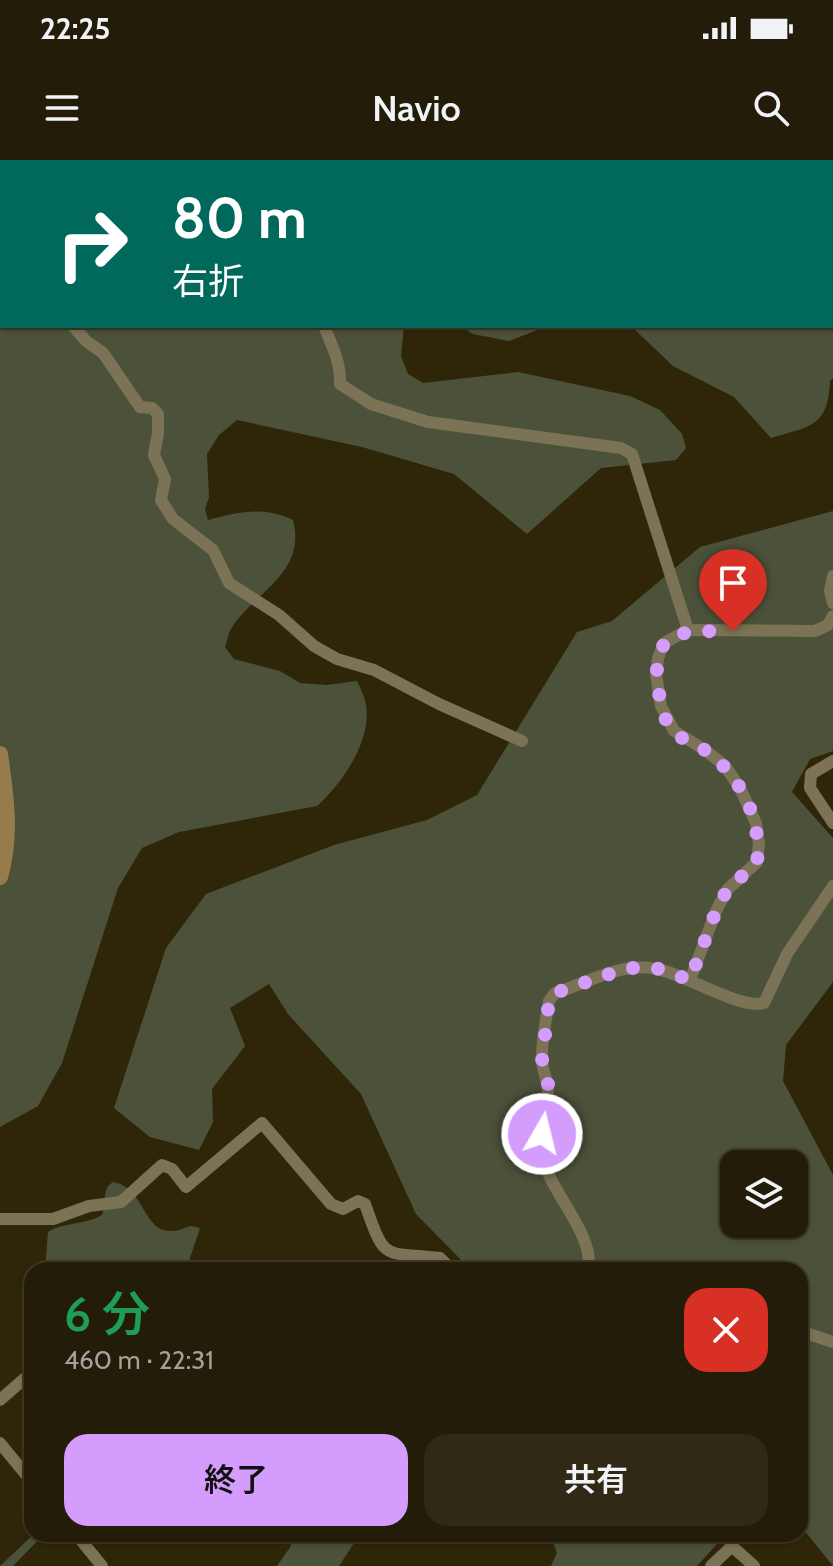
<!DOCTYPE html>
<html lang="ja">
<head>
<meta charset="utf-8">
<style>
	:root { --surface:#231c08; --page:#2f2916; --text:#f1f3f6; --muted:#a3a19c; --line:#403a29; --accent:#d49cfc }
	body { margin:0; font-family:Cabin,"Noto Sans JP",sans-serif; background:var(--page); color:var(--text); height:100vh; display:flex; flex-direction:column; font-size:30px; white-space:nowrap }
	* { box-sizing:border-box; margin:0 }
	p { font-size:26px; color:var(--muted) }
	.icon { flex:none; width:44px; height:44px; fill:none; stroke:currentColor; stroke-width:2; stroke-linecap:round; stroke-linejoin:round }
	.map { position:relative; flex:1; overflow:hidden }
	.side { position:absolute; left:24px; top:1102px; width:784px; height:280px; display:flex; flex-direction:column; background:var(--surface); border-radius:24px; box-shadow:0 2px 6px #0004,0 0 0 2px var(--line) }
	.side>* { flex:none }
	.top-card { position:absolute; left:0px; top:0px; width:834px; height:168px; box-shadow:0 2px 6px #0004,0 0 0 2px var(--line); background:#00695c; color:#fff; overflow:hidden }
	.fabs { position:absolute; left:720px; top:990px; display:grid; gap:16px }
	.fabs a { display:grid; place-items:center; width:88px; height:88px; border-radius:16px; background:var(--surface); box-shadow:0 2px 6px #0004,0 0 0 2px var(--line); font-size:40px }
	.pin { position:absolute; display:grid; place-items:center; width:68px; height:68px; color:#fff; margin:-82px -34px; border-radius:50% 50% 50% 0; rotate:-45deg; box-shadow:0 0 8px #0007 }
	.pin .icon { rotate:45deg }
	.me { position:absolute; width:88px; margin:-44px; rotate:8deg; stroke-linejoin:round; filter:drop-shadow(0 0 6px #0008) }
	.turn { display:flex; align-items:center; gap:28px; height:168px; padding:0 40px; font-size:36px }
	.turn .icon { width:104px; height:104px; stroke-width:2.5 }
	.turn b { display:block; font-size:56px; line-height:68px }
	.round { display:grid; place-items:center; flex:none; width:84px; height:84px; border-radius:24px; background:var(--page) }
	.head { display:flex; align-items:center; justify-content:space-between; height:136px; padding:0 40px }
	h1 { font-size:48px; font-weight:600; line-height:60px; color:#1e9e55 }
	.button { display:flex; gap:16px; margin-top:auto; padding:16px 40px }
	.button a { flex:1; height:92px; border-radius:24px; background:var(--accent); color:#111; font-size:32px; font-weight:600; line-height:92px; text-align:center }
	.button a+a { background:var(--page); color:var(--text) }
	.status { display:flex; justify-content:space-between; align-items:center; height:56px; padding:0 40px; background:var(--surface); direction:ltr }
	.status svg { height:22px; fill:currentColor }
	header { display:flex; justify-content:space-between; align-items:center; height:104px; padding:0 40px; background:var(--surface); font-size:36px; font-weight:600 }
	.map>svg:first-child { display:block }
	.green { fill:#4c523a; fill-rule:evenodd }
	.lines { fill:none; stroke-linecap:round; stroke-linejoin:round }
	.path { stroke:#918a74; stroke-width:2; stroke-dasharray:8 4; stroke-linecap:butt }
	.service { stroke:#7c7255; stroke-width:6 }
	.minor { stroke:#7c7255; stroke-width:12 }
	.secondary { stroke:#987b4b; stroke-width:16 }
	.route { stroke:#d49cfc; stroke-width:14; stroke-dasharray:0 25.2 }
</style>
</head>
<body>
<div class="status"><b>22:25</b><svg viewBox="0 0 49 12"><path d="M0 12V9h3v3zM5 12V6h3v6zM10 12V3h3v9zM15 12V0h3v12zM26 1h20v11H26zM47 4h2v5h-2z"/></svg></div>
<header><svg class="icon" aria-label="menu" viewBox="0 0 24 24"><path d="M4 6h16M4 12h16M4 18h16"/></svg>Navio<svg class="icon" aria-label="search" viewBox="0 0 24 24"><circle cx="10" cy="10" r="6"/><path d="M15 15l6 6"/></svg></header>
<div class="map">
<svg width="833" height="1406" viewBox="0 0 833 1406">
	<rect width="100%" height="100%" fill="#2f260a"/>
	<g class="green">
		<path d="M0,0H681L2,2V166H404L401,196L408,214L423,223L518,212L630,236L660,250L682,274L686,288L676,300L601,308L527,374L454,314L362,287L237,260L219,275L207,294L209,337L205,349L208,360C239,352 263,346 293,360C307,415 252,433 231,469C228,474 227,481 225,487L234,499L280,511L300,523L327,525L357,521C360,528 365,537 366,545C372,580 342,624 317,646L179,672L142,688L118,728L62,903L38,946L0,967Z"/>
		<path d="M743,0H833V218L830,221C828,267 811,266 771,278L734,237L673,206L631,166H832V2H742Z"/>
		<path d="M460,166H548L509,181L473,174Z"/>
		<path d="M833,351V591L810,599L792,632L833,678V822L786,885L783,921L833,1015V1406L800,1365V1110H471L416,1054L361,934L288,854L269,824L230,848L245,886L212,929L213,962L199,990L150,977L114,948L166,788L206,734L334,685L427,660L477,635L577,472L612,461L700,387ZM734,1004H794V1064H734Z"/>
		<path d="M113,1022C146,1028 142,1073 173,1071C180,1071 185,1067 191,1066L200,1068L189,1101L192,1110H45L48,1072C64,1062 85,1065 102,1055C107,1043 101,1029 113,1022Z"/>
		<path d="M34,1374H44L13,1406H0Z"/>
		<path d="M289,1374H360L339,1406H277L291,1386Z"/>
		<path d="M550,1374H726L697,1406H551L557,1393Z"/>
	</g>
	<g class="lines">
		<g class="path">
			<path d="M628,0L630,2"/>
			<path d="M832,9H833"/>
			<path d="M832,115L833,116"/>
		</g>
		<path class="service" d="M0,91L2,93"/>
		<g class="minor">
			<path d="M73,166L86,181L103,193L140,247L152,248L158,254V273L154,295L165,319L161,340L173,359L213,390L229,423L279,455L314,486L337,499L374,510L439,544L522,581"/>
			<path d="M324,166C332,186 341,202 340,224L371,244L428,262L621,288L632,294L688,470"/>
			<path d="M833,416L830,431L833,443"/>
			<path d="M833,601L811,614L810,628L833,663"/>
			<path d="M690,820L716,751L727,730L757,702L759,684L756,663L740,628L725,606L705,590L674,571L661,546L656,514L658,498L664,483L688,470L815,471L828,465L833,456"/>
			<path d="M0,1059H53L89,1046L121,1042L162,1005L172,1009L186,1027L262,963L331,1044L343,1049L358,1041L365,1044C386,1104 383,1091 440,1098L452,1110"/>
			<path d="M588,1110C595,1081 560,1041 549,1015C535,985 547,963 548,932C548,921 543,912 542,902C541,883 546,860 549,841L555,833C588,823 622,801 657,809C685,814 740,850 764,843L787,794L833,726"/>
			<path d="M800,1171L833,1182"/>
			<path d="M0,1240L32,1212"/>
			<path d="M0,1283L32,1322"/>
			<path d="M76,1374L102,1406"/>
			<path d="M711,1406L730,1388L735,1389L754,1406"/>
		</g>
		<path class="secondary" d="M0,594C6,637 12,675 0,717"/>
	</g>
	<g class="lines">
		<path class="route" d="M542,974L547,947L548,924L542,901L549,841L555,833L627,808H656L690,820L716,751L727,730L757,702C762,660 741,616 706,591C697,584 682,580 674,572C663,561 660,541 658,526C650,464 689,472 733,471"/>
	</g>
</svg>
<div class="fabs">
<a><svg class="icon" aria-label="layers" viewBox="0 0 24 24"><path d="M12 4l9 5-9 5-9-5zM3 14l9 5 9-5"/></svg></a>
</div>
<div class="pin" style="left:733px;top:471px;background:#d93025"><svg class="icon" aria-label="arrive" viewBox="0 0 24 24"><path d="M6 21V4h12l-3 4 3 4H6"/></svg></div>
<svg class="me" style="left:542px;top:974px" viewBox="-20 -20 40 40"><circle r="17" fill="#d49cfc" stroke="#fff" stroke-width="3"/><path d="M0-11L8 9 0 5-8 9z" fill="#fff"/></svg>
<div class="top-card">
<div class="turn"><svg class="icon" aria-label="right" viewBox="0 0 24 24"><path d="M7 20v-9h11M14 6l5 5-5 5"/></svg><div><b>80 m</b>右折</div></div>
</div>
<section class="side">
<div class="head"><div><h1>6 分</h1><p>460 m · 22:31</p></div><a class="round" style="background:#d93025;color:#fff"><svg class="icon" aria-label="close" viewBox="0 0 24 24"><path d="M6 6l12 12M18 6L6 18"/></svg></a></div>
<div class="button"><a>終了</a><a>共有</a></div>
</section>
</div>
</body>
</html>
